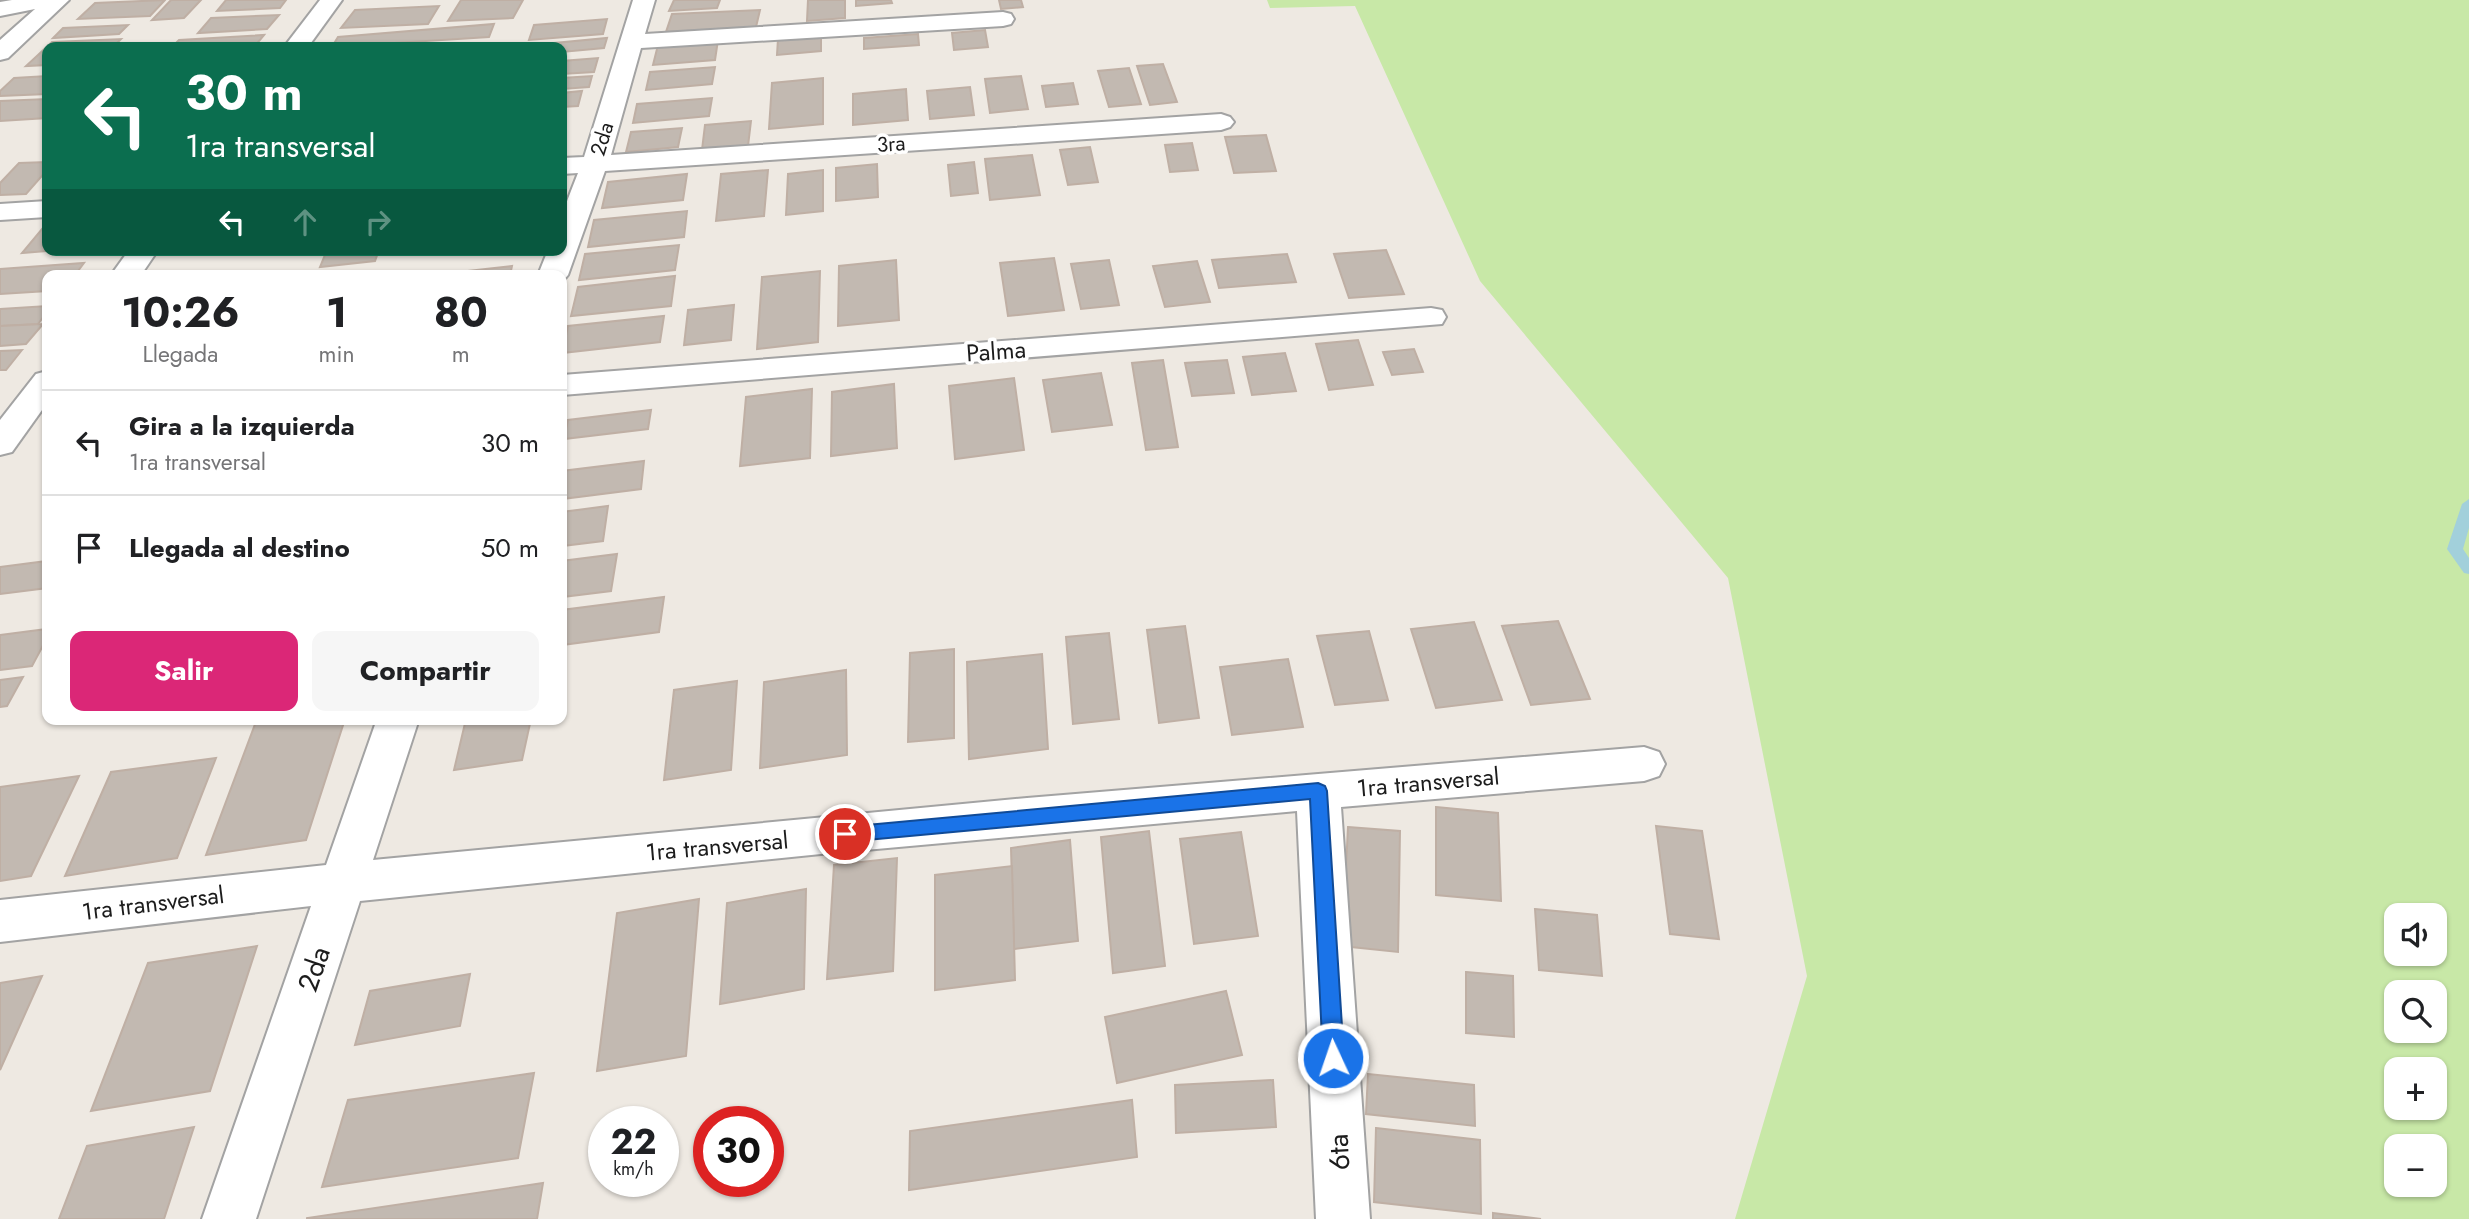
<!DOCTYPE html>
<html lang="es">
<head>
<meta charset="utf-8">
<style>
	:root { --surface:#fff; --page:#f6f6f6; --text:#202124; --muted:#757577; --line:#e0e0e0; --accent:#db2777 }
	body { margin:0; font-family:Jost,sans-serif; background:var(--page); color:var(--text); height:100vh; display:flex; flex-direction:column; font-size:26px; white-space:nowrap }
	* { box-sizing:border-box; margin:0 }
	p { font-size:23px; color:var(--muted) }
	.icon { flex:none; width:38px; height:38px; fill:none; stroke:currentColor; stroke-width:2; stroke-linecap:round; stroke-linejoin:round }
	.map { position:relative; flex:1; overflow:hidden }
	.side { position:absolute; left:42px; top:270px; width:525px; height:455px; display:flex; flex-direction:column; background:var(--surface); border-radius:14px; box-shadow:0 2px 5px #0004 }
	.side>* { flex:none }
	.banner { position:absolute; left:42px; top:42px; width:525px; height:214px; border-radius:14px; box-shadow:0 2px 5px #0004; background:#0b6e4f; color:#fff; overflow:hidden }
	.controls { position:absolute; left:2384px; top:903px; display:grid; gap:14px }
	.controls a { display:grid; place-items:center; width:63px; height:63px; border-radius:14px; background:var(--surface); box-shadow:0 2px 5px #0004; font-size:35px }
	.speed { position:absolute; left:588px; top:1106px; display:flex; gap:14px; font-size:35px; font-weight:700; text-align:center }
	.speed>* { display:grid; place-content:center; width:91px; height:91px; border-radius:50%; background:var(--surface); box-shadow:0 2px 5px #0004; line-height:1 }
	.speed small { font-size:18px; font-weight:400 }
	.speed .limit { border:10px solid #d22; background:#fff; color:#111 }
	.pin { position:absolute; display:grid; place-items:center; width:60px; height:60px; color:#fff; margin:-30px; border:4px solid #fff; border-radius:50%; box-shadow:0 2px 7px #0007 }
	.me { position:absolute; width:77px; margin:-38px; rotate:357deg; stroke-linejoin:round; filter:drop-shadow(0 0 5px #0008) }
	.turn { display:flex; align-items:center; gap:24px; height:147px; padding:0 28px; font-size:32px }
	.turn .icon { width:91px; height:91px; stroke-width:2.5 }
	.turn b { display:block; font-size:49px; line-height:60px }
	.lanes { display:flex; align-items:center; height:66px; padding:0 28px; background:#0003; justify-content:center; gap:35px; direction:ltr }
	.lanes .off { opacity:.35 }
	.eta { display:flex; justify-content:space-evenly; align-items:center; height:119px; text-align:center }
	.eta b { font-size:42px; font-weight:700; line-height:49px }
	.action { display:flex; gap:14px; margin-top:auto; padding:14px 28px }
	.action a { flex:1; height:80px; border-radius:14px; background:var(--accent); color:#fff; font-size:28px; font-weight:700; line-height:80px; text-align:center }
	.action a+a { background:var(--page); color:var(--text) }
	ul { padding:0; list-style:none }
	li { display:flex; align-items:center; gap:21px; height:105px; padding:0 28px; border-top:2px solid var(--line) }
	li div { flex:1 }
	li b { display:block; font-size:26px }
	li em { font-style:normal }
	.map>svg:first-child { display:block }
	.grass { fill:#c8e8a7; fill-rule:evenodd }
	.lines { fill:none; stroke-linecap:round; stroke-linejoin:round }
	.stream { fill:#a2d0db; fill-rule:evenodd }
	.building { fill:#c2b9b1; stroke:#bfafa4; stroke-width:2 }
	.minor-casing { stroke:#a3a3a3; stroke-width:4 }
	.minor { fill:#fff; fill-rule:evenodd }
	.route { fill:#1a73e8; stroke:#114b97; stroke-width:2 }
	.labels { text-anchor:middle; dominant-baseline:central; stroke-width:7; stroke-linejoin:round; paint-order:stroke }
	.far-street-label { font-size:21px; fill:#1c1c1c; stroke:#fff }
	.street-label { font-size:24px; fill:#1c1c1c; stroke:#fff }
	.near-street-label { font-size:28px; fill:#1c1c1c; stroke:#fff }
</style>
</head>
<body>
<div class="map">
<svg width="2469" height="1219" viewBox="0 0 2469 1219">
	<rect width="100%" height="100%" fill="#eee9e2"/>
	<path class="grass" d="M1267,0H2469V1219H1735L1807,976L1728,578L1480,281L1355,6L1270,8ZM2396,915H2434V954H2396ZM2396,992H2434V1031H2396ZM2396,1069H2434V1108H2396ZM2434,1146V1185H2396V1146Z"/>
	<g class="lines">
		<path class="stream" d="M2469,499V528L2463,549L2469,558V574L2464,573L2447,549L2462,504Z"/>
	</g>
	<g class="building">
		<path d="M165,0L150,16L78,19L95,3Z"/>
		<path d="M171,0H201L184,18L152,20Z"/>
		<path d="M226,0H286L280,8L217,11Z"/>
		<path d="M461,0H523L513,18L448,21Z"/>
		<path d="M674,0H720L717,8L669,11Z"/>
		<path d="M808,0H845V18L807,21Z"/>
		<path d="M856,0H891L892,3L856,6Z"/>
		<path d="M999,0H1021L1023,7L1001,9Z"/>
		<path d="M439,6L428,24L341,28L355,10Z"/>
		<path d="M760,10L756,27L666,32L672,14Z"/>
		<path d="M279,15L267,29L198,33L211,18Z"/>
		<path d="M607,19L603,34L529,40L534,25Z"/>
		<path d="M494,24L489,37L332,47L338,37Z"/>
		<path d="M128,25L119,34L53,38L63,28Z"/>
		<path d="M985,30L988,47L954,50L952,33Z"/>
		<path d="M918,34L919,45L864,49V38Z"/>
		<path d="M264,35L254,47H172L179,40Z"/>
		<path d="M821,35V51L777,55L778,39Z"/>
		<path d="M607,38L604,48L562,52V47H512Z"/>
		<path d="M121,39L113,47H47V65L26,66L52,42Z"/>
		<path d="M718,40L715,60L653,65L658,45Z"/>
		<path d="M598,58L594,72L562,74V61Z"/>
		<path d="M1163,64L1177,102L1150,105L1137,66Z"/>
		<path d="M715,67L712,84L646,90L650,72Z"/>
		<path d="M1129,68L1141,104L1109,107L1098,71Z"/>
		<path d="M47,76V94L0,96V91L14,78Z"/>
		<path d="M592,76L589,87L562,89V78Z"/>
		<path d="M1021,76L1028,109L990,113L985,79Z"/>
		<path d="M823,78V124L769,129L772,83Z"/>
		<path d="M1073,83L1078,104L1046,107L1042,86Z"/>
		<path d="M970,87L974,115L930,119L927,91Z"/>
		<path d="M906,89L908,120L853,125V94Z"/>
		<path d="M582,91L578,106L562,107V93Z"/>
		<path d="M712,98L709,116L633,123L637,104Z"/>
		<path d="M47,99V118L0,121V101Z"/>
		<path d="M751,121L748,146L702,150L705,125Z"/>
		<path d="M682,128L678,147L626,152L631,132Z"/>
		<path d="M1266,135L1276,171L1234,173L1225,137Z"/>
		<path d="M1192,143L1198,170L1170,172L1165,145Z"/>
		<path d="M1090,147L1098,182L1068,185L1060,150Z"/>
		<path d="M1032,155L1040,195L990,200L985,159Z"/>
		<path d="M47,162V170L26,194L0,195V183L19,163Z"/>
		<path d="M974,162L978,193L951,196L948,165Z"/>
		<path d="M877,164L878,197L836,201V168Z"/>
		<path d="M768,170L764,216L716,221L721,174Z"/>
		<path d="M823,170V211L786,215L788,174Z"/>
		<path d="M687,174L683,200L602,208L608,182Z"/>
		<path d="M687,211L684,237L588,247L594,220Z"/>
		<path d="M47,223V250H59L22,253Z"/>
		<path d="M679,245L675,270L579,280L585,254Z"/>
		<path d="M327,250H379L375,261L320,267Z"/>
		<path d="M1386,250L1404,294L1349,298L1334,254Z"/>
		<path d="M1287,254L1296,282L1219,288L1212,260Z"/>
		<path d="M1054,258L1064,310L1008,316L1000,263Z"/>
		<path d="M896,260L899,320L838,326L839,266Z"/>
		<path d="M1109,260L1119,305L1081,309L1071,264Z"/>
		<path d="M1197,261L1210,302L1165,307L1153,266Z"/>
		<path d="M84,263L75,275H47V291L0,294V269Z"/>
		<path d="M512,266L510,275H432Z"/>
		<path d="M820,271L818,342L757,349L762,277Z"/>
		<path d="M675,276L671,306L571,316L578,287Z"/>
		<path d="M734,305L731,340L684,345L688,310Z"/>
		<path d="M47,306V312L38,324L0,326V309Z"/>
		<path d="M664,316L660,342L562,353L568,326Z"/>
		<path d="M43,324L26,344L0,346V326Z"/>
		<path d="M1358,340L1373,385L1329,390L1316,344Z"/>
		<path d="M1414,349L1423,372L1392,375L1383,352Z"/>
		<path d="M22,350L6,370H0V351Z"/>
		<path d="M1285,353L1296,391L1252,395L1243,357Z"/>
		<path d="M1163,360L1178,447L1146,450L1132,363Z"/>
		<path d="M1227,360L1234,393L1192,396L1185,363Z"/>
		<path d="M1101,373L1112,425L1052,432L1043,380Z"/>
		<path d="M1014,378L1024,450L955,459L949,386Z"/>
		<path d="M894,384L897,448L831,456L832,392Z"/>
		<path d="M812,389L810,458L740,466L746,397Z"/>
		<path d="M651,410L648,429L564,439L568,420Z"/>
		<path d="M644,461L641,489L562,499V471Z"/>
		<path d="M608,506L603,541L562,546V512Z"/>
		<path d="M617,554L611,591L562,597V561Z"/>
		<path d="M47,561V588L0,594V567Z"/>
		<path d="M664,597L659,632L562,645V610Z"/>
		<path d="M1558,621L1590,699L1531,705L1502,626Z"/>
		<path d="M1474,622L1502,700L1436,708L1411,629Z"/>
		<path d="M1185,626L1199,718L1159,723L1147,630Z"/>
		<path d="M47,629V638L32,666L0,670V635Z"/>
		<path d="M1369,631L1388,700L1335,705L1317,636Z"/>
		<path d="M1109,633L1119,719L1073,724L1066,637Z"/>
		<path d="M954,649V738L908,742L910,653Z"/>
		<path d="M1042,654L1048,749L969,759L967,662Z"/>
		<path d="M1288,659L1303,727L1232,735L1220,667Z"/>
		<path d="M846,670L847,755L760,768L764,682Z"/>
		<path d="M23,677L7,706L0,707V680Z"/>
		<path d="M737,681L731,770L664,780L674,690Z"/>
		<path d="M257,719H345L306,840L206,855Z"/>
		<path d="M466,719H531L522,760L454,770Z"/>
		<path d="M216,758L177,858L65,876L111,772Z"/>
		<path d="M79,776L31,876L0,881V787Z"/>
		<path d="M1436,807L1498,813L1501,901L1436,895Z"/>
		<path d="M1656,826L1702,831L1719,939L1670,934Z"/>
		<path d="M1348,827L1400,831L1398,952L1342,946Z"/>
		<path d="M1149,831L1165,966L1113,973L1101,837Z"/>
		<path d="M1241,832L1258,936L1194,944L1180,839Z"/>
		<path d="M1070,840L1078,941L1014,949L1011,848Z"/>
		<path d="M897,858L893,971L827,979L834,865Z"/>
		<path d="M1012,866L1015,980L935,990V875Z"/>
		<path d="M806,889L804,989L720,1004L727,903Z"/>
		<path d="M699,899L686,1056L597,1071L617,913Z"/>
		<path d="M1535,909L1597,915L1602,976L1539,970Z"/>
		<path d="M257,946L210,1091L91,1111L148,963Z"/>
		<path d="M1466,972L1513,976L1514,1037L1466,1033Z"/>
		<path d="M470,974L460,1026L355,1045L370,991Z"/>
		<path d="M42,976L0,1070V983Z"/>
		<path d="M1226,991L1242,1055L1117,1083L1105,1017Z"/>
		<path d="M534,1073L518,1158L322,1187L348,1100Z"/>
		<path d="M1368,1074L1474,1085L1475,1126L1366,1114Z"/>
		<path d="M1273,1080L1276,1127L1176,1133L1175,1085Z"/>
		<path d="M1132,1100L1137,1157L909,1190L910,1131Z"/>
		<path d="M194,1127L164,1219H59L87,1146Z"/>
		<path d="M1376,1128L1480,1140L1481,1214L1374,1202Z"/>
		<path d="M543,1183L537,1219H307V1218Z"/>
		<path d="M1493,1213L1541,1219H1493Z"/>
	</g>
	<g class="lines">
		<g class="minor-casing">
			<g id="minor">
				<path d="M12,0H69L8,58L0,60V40L35,9L0,16V2Z"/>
				<path d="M320,0H342L308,47H284Z"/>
				<path d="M633,0H655L645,34L1003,12L1011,14L1014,19L1011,24L1003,26L641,48L611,155L1221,114L1230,117L1234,122L1230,127L1221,130L605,171L568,275L562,282V275H538L548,250H562V214L578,173L562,174V158L584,157Z"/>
				<path d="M47,201V217L0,220V204Z"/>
				<path d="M129,250H158L141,275H111Z"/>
				<path d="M1431,308L1442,310L1446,317L1442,324L562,395V375Z"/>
				<path d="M47,371V403L12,452L0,455V420L36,374Z"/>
				<path d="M377,719H419L373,860L1027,798L1644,747L1659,752L1665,764L1659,776L1644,781L1341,807L1370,1219H1316L1297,811L821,854L360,901L256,1219H202L311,906L0,942V900L326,865Z"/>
			</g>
		</g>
		<use href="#minor" class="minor"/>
	</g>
	<path class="route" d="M1318,783L1325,786L1327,791L1344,1058L1341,1065L1333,1068L1326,1065L1323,1058L1310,799L845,842L839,840L836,834L839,829L845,827Z"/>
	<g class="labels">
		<g class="far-street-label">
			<text transform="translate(602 139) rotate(-73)">2da</text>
			<text transform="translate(891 144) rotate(-4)">3ra</text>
		</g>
		<g class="street-label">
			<text transform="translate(996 351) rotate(-4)">Palma</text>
			<text transform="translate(1428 782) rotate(-5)">1ra transversal</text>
			<text transform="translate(717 846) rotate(-5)">1ra transversal</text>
			<text transform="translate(153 903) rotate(-7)">1ra transversal</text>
		</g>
		<g class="near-street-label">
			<text transform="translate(314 969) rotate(-71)">2da</text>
			<text transform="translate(1339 1152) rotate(-93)">6ta</text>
		</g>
	</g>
</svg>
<div class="controls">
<a><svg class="icon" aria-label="sound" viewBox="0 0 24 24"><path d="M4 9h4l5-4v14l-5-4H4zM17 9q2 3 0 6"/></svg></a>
<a><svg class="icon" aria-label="search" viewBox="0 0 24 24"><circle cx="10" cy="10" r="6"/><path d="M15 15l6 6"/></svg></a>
<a>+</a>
<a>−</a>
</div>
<div class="speed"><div>22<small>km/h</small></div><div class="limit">30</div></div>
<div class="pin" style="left:845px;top:834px;background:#d93025"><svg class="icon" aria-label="arrive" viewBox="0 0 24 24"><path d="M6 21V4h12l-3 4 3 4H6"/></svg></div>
<svg class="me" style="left:1333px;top:1058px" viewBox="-20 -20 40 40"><circle r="17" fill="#1a73e8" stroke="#fff" stroke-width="3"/><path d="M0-11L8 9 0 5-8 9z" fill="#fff"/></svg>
<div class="banner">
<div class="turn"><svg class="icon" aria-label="left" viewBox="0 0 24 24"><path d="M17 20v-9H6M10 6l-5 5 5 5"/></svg><div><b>30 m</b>1ra transversal</div></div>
<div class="lanes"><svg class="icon" aria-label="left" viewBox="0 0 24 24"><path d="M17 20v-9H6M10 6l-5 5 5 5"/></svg><svg class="icon off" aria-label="ahead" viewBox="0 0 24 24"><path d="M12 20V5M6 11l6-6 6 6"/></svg><svg class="icon off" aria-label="right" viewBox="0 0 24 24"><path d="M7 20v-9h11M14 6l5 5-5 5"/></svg></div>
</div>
<section class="side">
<div class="eta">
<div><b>10:26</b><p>Llegada</p></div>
<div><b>1</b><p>min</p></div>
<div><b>80</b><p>m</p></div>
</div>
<ul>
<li><svg class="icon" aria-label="left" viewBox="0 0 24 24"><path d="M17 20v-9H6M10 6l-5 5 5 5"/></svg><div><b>Gira a la izquierda</b><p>1ra transversal</p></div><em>30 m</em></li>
<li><svg class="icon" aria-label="arrive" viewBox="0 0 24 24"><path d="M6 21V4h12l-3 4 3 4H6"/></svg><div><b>Llegada al destino</b></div><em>50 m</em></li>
</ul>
<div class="action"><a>Salir</a><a>Compartir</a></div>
</section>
</div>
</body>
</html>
